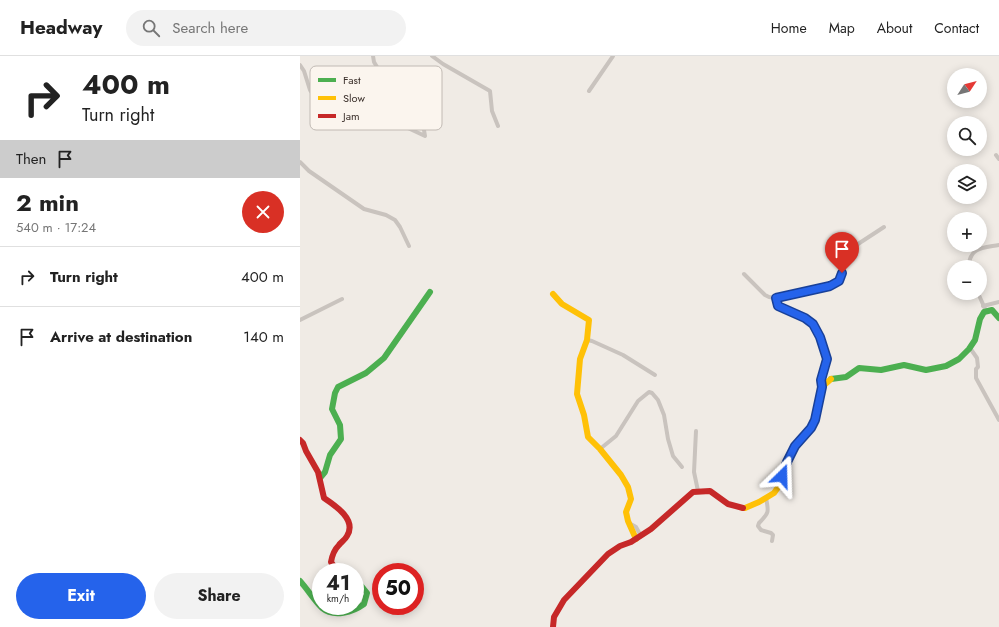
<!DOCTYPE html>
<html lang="en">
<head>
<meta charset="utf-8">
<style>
	:root { --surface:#fff; --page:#f2f2f2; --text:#222; --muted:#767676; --line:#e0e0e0; --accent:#2563eb }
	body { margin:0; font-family:Jost,sans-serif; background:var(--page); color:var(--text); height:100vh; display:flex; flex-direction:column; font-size:15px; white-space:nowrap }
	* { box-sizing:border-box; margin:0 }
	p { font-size:13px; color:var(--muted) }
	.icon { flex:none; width:22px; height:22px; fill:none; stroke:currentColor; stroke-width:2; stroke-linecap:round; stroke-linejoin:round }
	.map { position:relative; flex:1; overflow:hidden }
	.sheet { display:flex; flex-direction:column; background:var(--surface); width:300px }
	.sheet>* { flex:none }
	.hud { background:#fff; color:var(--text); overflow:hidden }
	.needle { width:26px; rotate:54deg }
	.controls { position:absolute; left:647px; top:12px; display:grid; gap:8px }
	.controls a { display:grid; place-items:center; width:40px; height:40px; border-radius:50%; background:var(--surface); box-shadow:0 2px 10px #0003; font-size:20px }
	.speed { position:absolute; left:12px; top:507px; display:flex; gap:8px; font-size:20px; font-weight:700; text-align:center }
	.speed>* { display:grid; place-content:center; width:52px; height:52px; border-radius:50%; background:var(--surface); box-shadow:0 2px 10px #0003; line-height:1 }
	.speed small { font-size:10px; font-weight:400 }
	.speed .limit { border:6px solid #d22; background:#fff; color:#111 }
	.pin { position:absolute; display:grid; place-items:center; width:34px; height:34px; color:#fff; margin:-41px -17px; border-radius:50% 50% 50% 0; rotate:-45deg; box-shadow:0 0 4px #0007 }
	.pin .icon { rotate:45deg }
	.me { position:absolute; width:44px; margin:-22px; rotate:22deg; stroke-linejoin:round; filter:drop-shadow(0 0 3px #0008) }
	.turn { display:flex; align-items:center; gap:14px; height:84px; padding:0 16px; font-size:18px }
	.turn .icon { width:52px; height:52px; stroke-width:2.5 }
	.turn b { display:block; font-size:28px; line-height:34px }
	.then { display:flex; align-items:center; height:38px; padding:0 16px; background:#0003; gap:8px; font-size:15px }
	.round { display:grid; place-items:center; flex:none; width:42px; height:42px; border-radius:21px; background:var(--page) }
	.overview { display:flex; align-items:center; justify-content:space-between; height:68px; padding:0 16px }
	h1 { font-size:24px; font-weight:700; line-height:30px }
	.cta { display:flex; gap:8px; margin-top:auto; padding:8px 16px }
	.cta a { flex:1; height:46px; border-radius:24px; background:var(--accent); color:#fff; font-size:16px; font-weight:700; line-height:46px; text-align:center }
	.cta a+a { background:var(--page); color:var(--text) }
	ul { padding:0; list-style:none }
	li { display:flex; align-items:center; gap:12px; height:60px; padding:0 16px; border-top:1px solid var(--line) }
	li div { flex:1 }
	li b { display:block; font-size:15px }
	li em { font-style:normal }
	header { display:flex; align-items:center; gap:24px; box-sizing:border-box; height:56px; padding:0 20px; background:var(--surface); border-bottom:1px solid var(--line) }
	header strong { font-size:19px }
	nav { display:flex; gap:22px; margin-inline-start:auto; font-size:14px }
	.search { width:280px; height:36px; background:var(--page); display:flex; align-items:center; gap:10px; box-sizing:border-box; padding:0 14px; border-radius:22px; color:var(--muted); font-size:15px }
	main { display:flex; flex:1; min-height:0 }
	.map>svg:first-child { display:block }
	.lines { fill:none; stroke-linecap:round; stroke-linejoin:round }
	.street { stroke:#c9c3be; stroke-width:4 }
	.fast { stroke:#4caf50; stroke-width:6 }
	.slow { stroke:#ffc107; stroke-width:6 }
	.jam { stroke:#c62828; stroke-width:6 }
	.route-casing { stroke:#184099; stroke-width:10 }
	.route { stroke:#2563eb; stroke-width:7 }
	.key { fill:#fbf5ee; stroke:#c1bab4; stroke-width:1 }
	.key-label { font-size:11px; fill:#3b302b }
</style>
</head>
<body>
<header>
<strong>Headway</strong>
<div class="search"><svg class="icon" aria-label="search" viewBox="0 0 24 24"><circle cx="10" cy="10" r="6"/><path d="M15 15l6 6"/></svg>Search here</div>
<nav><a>Home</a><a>Map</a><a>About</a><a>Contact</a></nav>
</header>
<main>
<section class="sheet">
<div class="hud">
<div class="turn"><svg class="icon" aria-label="right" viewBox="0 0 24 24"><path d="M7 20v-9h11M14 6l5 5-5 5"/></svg><div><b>400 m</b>Turn right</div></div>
<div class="then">Then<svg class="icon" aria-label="arrive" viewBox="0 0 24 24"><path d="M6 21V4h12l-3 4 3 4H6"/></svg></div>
</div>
<div class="overview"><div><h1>2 min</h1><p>540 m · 17:24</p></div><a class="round" style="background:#d93025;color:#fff"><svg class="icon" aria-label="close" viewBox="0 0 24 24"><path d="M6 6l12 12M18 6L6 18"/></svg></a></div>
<ul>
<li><svg class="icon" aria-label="right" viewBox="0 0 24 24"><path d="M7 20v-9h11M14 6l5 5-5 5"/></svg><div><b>Turn right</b></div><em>400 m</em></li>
<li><svg class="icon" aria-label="arrive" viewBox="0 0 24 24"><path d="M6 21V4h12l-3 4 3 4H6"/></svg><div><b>Arrive at destination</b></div><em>140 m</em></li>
</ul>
<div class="cta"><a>Exit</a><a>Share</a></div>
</section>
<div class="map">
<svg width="699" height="571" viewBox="0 0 699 571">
	<rect width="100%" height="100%" fill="#f0ebe5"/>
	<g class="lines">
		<g class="street">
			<path d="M132,0L143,8L190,35L192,55L198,70"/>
			<path d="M0,9L4,15L10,34L30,61L38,65L48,62"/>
			<path d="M289,35L313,0"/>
			<path d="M55,72L73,60L93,65L125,80L123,68L115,54L111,40L113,25L80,16L74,6L73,0"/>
			<path d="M696,99L699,103"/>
			<path d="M0,106L9,115L64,153L86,159L95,164L100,171L109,190"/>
			<path d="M669,211C669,191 683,192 699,189"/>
			<path d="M444,218L465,239L469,241L476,242L530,230L539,225L545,209L558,188L584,171"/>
			<path d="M678,237L686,255"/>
			<path d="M476,242L479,250C500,260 514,261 522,286C524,291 527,298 526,304C525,313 521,321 522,331"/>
			<path d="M683,250L699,246"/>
			<path d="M0,264L42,243"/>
			<path d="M287,284L292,285L323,299L355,319"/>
			<path d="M670,292L677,302L678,311L676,313V322L699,364"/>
			<path d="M396,375L394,416L398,435"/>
			<path d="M300,393L316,380L338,345L349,336L352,337L358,344L364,359L368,383L373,400L382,411"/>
			<path d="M466,442C469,456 469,457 459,467L458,470L461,474L471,477L473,479L472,485"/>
			<path d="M329,467L336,471L341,480"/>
		</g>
		<g class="fast">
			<path d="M531,323L546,321L559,312L581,314L604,309L626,314L646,310L659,303L669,293L675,284L680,263L684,256L692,254L699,262"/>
			<path d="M20,422L25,416L30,399L41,383L40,369L32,353L35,337L38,331L66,317L84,302L130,236"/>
			<path d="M0,525C8,534 14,544 22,552C34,562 53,556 64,548L67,537L55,522"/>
		</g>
		<g class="slow">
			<path d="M253,238L262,248L289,264L287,284L280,303L277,338L284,359L288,381L300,393L321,419L328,431L331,443L326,456L328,465L336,483"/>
			<path d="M443,452H445L459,446L474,437L479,430L487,406L495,390L511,372L515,364L522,331L531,323"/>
		</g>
		<g class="jam">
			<path d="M0,384L3,387L6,395L18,416L24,442C36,450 57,464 47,480C45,484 41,486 39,489C34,494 32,500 31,506L35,512L44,516"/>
			<path d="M253,571L254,561L264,544L308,498L320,490L331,486L351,473L393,436L410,435L428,448L443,452"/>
		</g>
	</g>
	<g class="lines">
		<g class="route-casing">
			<path id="route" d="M482,420L487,406L495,390L511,372L515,364L522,331L521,324L527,303L520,281L513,268L505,262L478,250L476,242L530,230L539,225L542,217"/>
		</g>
		<use href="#route" class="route"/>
	</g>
	<rect x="10" y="10" width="132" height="64" rx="6" class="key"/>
	<rect x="18" y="22" width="18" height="4" fill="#4caf50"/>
	<rect x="18" y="40" width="18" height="4" fill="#ffc107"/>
	<rect x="18" y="58" width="18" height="4" fill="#c62828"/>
	<g class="key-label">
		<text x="43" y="28">Fast</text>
		<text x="43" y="46">Slow</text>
		<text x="43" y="64">Jam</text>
	</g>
</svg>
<div class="controls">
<a><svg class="needle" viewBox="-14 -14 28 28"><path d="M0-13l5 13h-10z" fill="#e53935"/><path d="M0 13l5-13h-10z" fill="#767676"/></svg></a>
<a><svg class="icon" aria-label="search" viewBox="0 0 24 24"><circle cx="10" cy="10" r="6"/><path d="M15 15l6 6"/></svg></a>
<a><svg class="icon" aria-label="layers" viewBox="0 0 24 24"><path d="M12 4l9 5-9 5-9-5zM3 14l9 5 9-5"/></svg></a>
<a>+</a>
<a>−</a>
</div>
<div class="speed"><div>41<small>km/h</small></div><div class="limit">50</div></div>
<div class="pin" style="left:542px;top:217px;background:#d93025"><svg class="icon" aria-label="arrive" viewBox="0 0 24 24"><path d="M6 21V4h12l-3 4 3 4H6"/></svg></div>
<svg class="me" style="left:482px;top:420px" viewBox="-20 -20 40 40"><path d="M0-17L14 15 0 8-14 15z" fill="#2563eb" stroke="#fff" stroke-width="4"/></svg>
</div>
</main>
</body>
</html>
